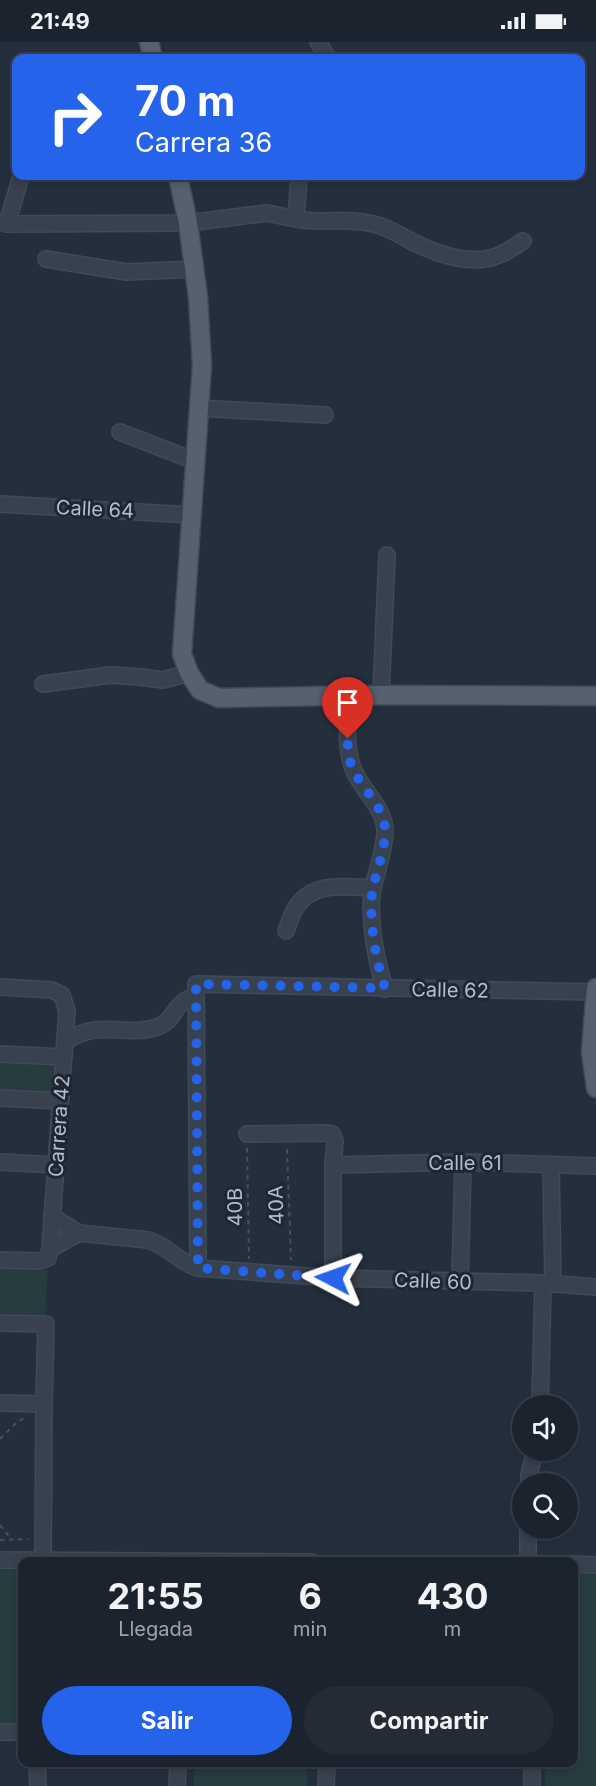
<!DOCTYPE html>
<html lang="es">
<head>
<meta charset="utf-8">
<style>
	:root { --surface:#1b232e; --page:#242b36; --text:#f1f3f6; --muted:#a0a4aa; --line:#39404a; --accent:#2563eb }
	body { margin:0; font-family:Inter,sans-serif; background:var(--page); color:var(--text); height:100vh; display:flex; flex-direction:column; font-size:22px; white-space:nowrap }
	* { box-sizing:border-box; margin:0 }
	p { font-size:20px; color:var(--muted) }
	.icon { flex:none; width:33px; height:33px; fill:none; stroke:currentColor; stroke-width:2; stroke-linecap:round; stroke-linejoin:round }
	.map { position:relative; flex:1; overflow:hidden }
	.panel { position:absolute; left:18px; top:1515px; width:560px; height:210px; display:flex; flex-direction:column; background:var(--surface); border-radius:12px; box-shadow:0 3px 9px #0003,0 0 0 2px var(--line) }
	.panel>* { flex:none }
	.top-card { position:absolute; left:12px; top:12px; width:573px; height:126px; border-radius:12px; box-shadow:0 3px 9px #0003,0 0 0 2px var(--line); background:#2563eb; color:#fff; overflow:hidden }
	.fabs { position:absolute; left:512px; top:1353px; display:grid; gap:12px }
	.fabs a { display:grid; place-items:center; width:66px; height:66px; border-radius:50%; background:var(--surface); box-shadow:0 3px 9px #0003,0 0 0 2px var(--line); font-size:30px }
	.pin { position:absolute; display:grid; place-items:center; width:51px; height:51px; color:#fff; margin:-62px -26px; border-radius:50% 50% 50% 0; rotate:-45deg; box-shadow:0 0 6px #0007 }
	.pin .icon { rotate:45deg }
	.me { position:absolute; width:66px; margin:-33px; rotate:274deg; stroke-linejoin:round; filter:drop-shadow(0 0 4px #0008) }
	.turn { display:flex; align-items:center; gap:21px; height:126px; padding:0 24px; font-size:27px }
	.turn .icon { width:78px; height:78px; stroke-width:2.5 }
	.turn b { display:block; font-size:42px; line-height:51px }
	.eta { display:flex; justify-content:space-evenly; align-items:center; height:102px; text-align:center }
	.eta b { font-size:36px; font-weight:700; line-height:42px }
	.primary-button { display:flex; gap:12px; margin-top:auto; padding:12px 24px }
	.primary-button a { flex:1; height:69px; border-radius:36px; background:var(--accent); color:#fff; font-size:24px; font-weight:700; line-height:69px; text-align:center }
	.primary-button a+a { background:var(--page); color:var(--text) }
	.status { display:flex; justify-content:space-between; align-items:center; height:42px; padding:0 30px; background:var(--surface); direction:ltr }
	.status svg { height:16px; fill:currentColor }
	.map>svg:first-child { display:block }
	.green { fill:#263c3f }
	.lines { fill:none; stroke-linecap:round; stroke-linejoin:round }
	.minor-casing { stroke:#414a57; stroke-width:18 }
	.major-casing { stroke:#414a57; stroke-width:21 }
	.path { stroke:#3f5557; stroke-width:2; stroke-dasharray:4.5 4.5; stroke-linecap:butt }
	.minor { stroke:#38414e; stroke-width:15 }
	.major { stroke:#56606e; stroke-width:18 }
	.route { stroke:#2563eb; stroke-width:10; stroke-dasharray:0 18 }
	.labels { text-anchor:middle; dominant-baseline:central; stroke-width:6; stroke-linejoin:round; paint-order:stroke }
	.street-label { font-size:20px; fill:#b4bcc9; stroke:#1d2633 }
</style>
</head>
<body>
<div class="status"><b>21:49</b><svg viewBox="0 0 49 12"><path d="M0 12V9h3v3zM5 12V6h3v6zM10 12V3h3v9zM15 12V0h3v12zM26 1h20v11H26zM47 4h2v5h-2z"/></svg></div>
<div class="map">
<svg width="596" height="1744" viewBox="0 0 596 1744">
	<rect width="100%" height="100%" fill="#242f3e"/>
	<g class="green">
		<path d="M0,1020L53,1023L52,1050L0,1047Z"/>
		<path d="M0,1227L48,1228L45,1273L0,1271Z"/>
		<rect x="0" y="1527" width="22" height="157"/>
		<path d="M573,1530L596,1531V1744H545V1721L573,1720Z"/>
		<rect x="194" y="1721" width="113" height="23"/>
	</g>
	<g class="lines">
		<g class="minor-casing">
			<g id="minor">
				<path d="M318,0L328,16"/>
				<path d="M296,177C322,182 348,175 374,182C391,186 404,196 419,203C443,214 474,224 499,213C508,210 515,204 523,199"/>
				<path d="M0,180L7,182L188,181L267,171L296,177L299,134"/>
				<path d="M7,182L21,134"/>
				<path d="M46,217L127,230L195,227"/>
				<path d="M198,366L325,373"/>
				<path d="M120,390L195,419"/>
				<path d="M0,462L191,473"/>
				<path d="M43,642L111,633L140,635L163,638L189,631"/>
				<path d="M381,653L387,513"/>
				<path d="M349,654C348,679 344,708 355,731C364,750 384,766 385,788C386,803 375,834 372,851C369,880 376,919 385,947"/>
				<path d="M286,889C289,882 291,873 295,867C312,838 345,845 373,846"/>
				<path d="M0,945L52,948L62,953L67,969L50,1207L48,1216L39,1219L0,1218"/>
				<path d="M65,1000C101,975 126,997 160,984C172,979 174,967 183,960C186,957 192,956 196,954"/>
				<path d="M0,1012L64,1015"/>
				<path d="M0,1056L60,1059"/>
				<path d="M247,1092L325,1091L332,1092L335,1099L333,1123V1236"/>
				<path d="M0,1120L56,1123"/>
				<path d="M551,1122L553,1242"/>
				<path d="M333,1123L463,1120L596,1124"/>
				<path d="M52,1174L79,1191L148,1198C167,1203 178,1220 198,1226L333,1236L543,1241L596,1245"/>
				<path d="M50,1207L79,1191"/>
				<path d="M198,1226L196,942L596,950"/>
				<path d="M460,1240L463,1120"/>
				<path d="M0,1281L46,1282L44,1362L43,1518"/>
				<path d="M0,1361L44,1362"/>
				<path d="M540,1364L543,1241"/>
				<path d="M529,1442V1433L535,1408"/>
				<path d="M0,1518L312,1520"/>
				<path d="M528,1520V1486"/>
				<path d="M573,1522L596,1523"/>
				<path d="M0,1690H22"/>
				<path d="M37,1720L38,1744"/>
				<path d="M532,1720V1744"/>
				<path d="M177,1744L178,1720"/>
				<path d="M326,1744L327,1720"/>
			</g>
		</g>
		<g class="major-casing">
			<g id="major">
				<path d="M149,0L153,16"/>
				<path d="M178,134L188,181L198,255L202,323L182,612L189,631L200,648L219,656L381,653L596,654"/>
				<path d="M596,946L591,1010L596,1046"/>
			</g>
		</g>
		<g class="path">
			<path d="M247,1106L249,1217"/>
			<path d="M287,1107L291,1218"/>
			<path d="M0,1397L17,1380L24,1376"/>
			<path d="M0,1483L11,1497"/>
			<path d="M0,1498L28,1497"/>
		</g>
		<use href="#minor" class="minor"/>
		<use href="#major" class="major"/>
	</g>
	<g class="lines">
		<path class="route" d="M333,1236L198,1226L196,942L385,946C376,919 369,880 372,851C375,833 386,805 385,788C384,760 354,742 349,715C347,709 348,702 348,697"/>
	</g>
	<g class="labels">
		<g class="street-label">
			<text transform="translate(95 467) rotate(3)">Calle 64</text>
			<text transform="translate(450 948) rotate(1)">Calle 62</text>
			<text transform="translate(59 1084) rotate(-86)">Carrera 42</text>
			<text x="465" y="1121">Calle 61</text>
			<text transform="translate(276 1163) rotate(-92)">40A</text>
			<text transform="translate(235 1165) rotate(-91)">40B</text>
			<text transform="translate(433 1239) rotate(2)">Calle 60</text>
		</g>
	</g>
</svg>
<div class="fabs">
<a><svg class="icon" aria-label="sound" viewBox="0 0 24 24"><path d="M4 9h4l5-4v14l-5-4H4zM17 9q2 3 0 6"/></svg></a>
<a><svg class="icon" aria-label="search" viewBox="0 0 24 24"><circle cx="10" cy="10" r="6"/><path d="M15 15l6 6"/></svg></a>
</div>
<div class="pin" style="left:348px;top:697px;background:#d93025"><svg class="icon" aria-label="arrive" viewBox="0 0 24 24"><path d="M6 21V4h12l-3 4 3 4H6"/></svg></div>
<svg class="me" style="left:333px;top:1236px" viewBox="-20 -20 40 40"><path d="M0-17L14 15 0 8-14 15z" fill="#2563eb" stroke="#fff" stroke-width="4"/></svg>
<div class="top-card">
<div class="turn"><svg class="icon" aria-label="right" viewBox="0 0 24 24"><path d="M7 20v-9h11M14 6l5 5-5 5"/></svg><div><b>70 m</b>Carrera 36</div></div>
</div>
<section class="panel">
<div class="eta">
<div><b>21:55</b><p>Llegada</p></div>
<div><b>6</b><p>min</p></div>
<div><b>430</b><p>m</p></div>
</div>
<div class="primary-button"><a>Salir</a><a>Compartir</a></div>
</section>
</div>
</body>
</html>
